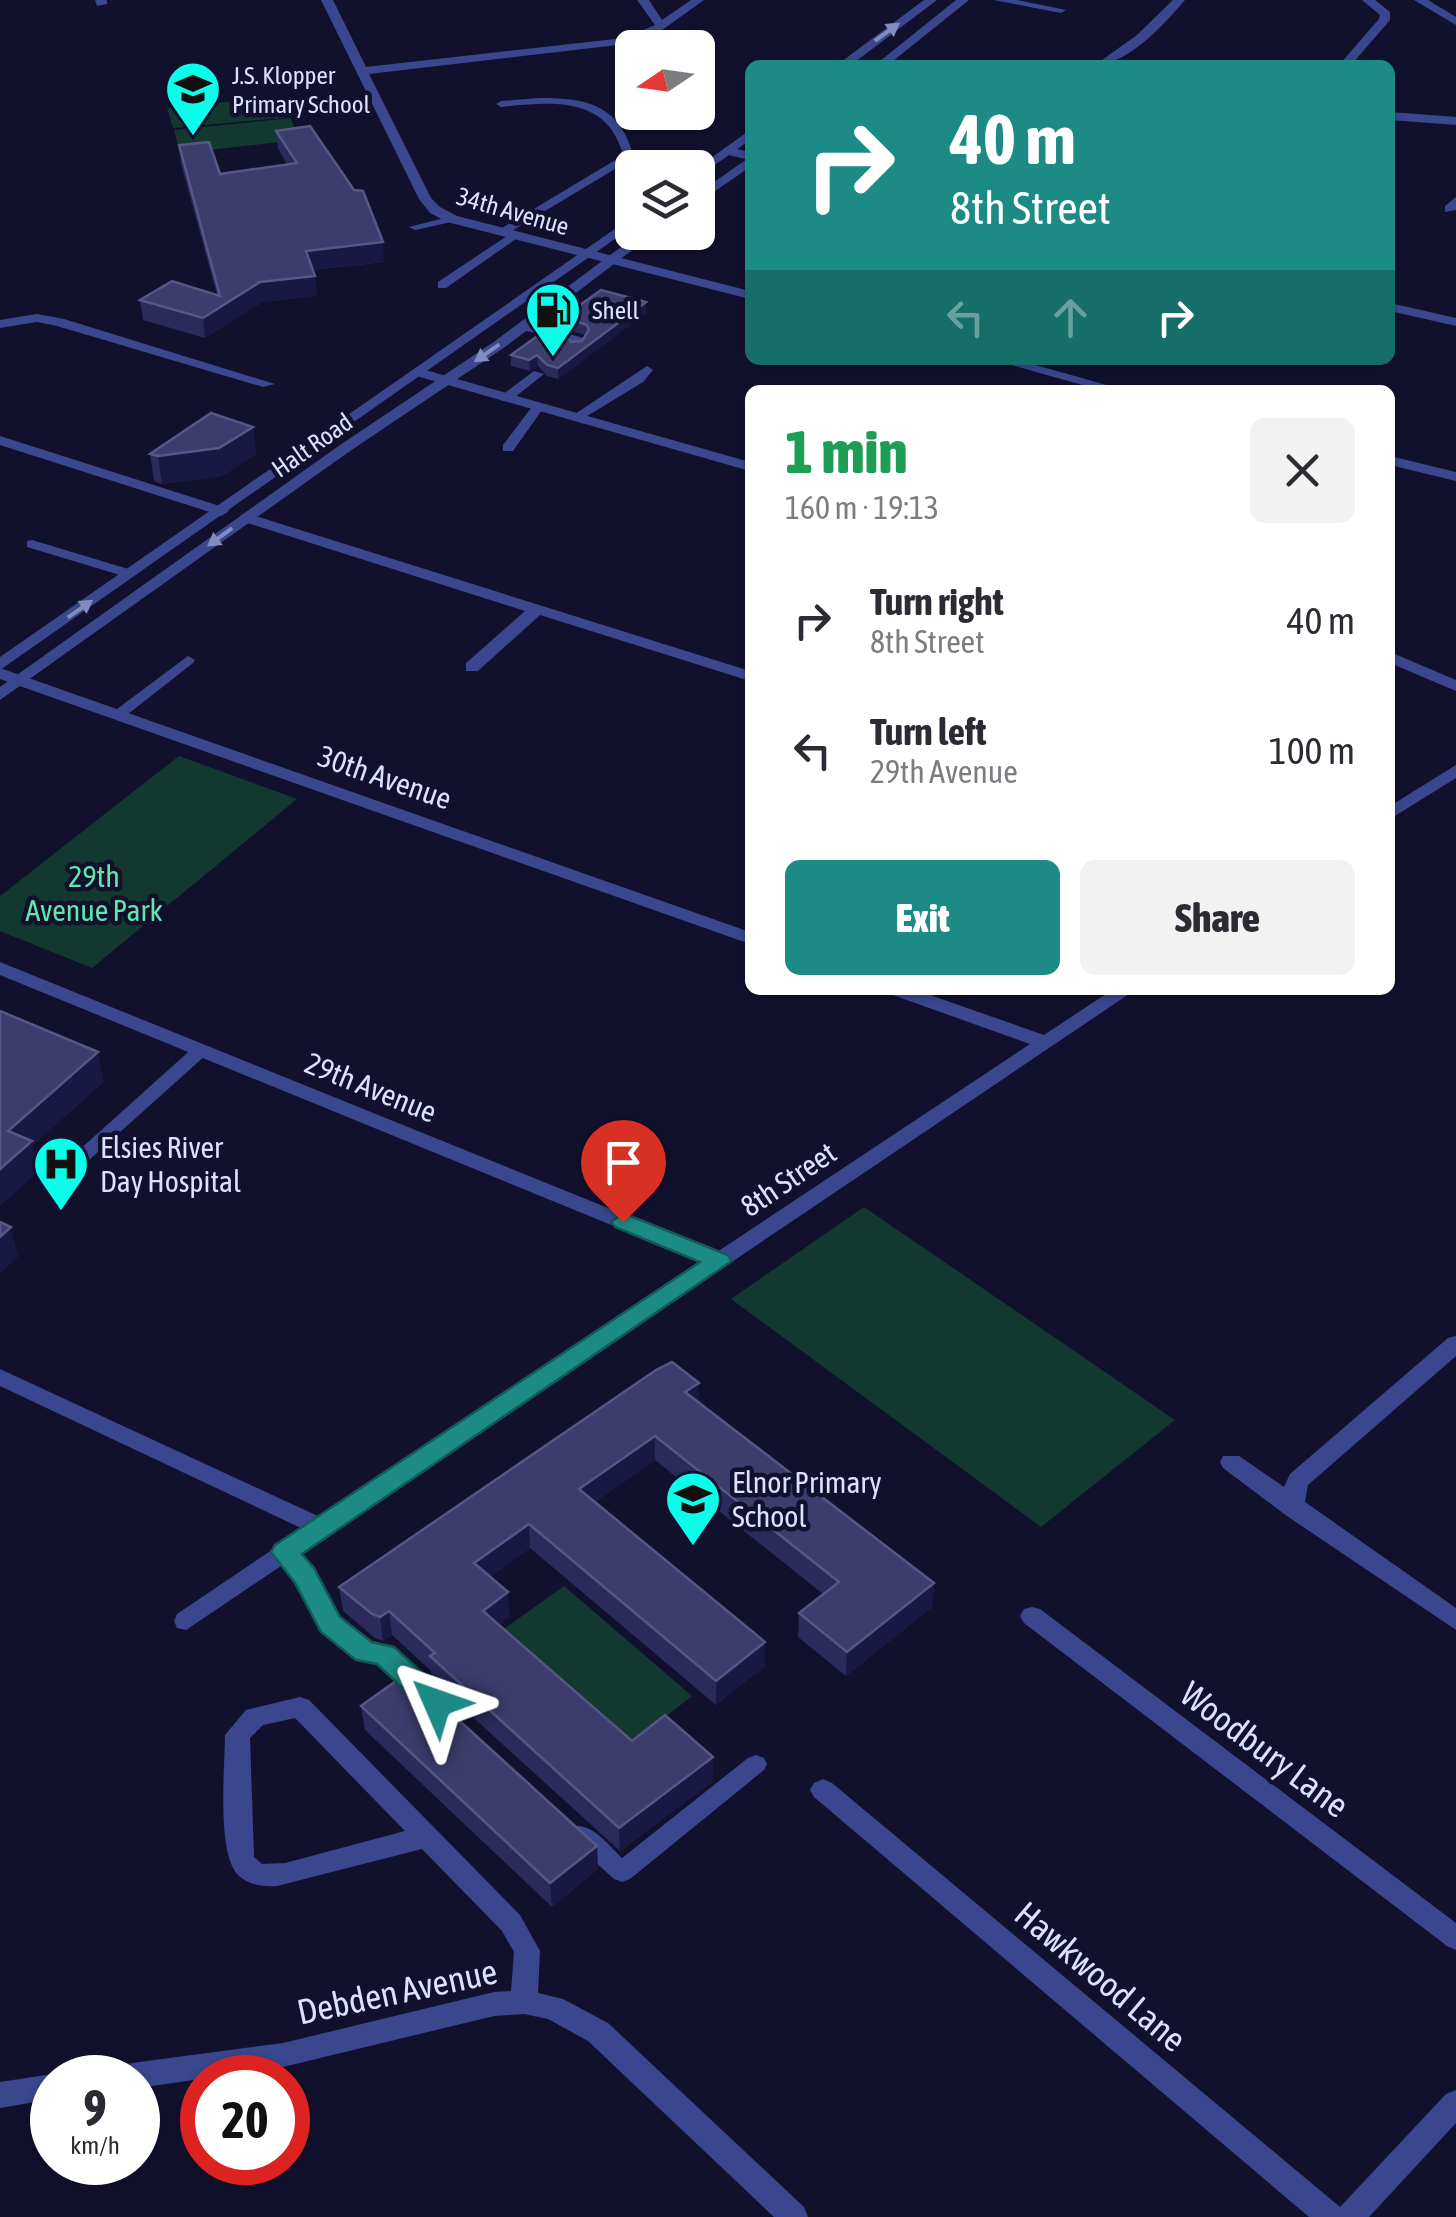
<!DOCTYPE html>
<html lang="en">
<head>
<meta charset="utf-8">
<style>
	:root { --surface:#fff; --page:#f2f2f3; --text:#2b2b33; --muted:#7c7c81; --accent:#1c8a85 }
	body { margin:0; font-family:"Asap Condensed",sans-serif; background:var(--page); color:var(--text); height:100vh; display:flex; flex-direction:column; font-size:38px; white-space:nowrap }
	* { box-sizing:border-box; margin:0 }
	p { font-size:32px; color:var(--muted) }
	.icon { flex:none; width:55px; height:55px; fill:none; stroke:currentColor; stroke-width:2; stroke-linecap:round; stroke-linejoin:round }
	.map { position:relative; flex:1; overflow:hidden }
	.side { position:absolute; left:745px; top:385px; width:650px; height:610px; display:flex; flex-direction:column; background:var(--surface); border-radius:15px; box-shadow:0 2px 8px #0004 }
	.side>* { flex:none }
	.top-card { position:absolute; left:745px; top:60px; width:650px; height:305px; border-radius:15px; box-shadow:0 2px 8px #0004; background:#1c8a85; color:#fff; overflow:hidden }
	.needle { width:65px; rotate:257deg }
	.tools { position:absolute; left:615px; top:30px; display:grid; gap:20px }
	.tools a { display:grid; place-items:center; width:100px; height:100px; border-radius:15px; background:var(--surface); box-shadow:0 2px 8px #0004; font-size:50px }
	.speed { position:absolute; left:30px; top:2055px; display:flex; gap:20px; font-size:50px; font-weight:700; text-align:center }
	.speed>* { display:grid; place-content:center; width:130px; height:130px; border-radius:50%; background:var(--surface); box-shadow:0 2px 8px #0004; line-height:1 }
	.speed small { font-size:25px; font-weight:400 }
	.speed .limit { border:15px solid #d22; background:#fff; color:#111 }
	.pin { position:absolute; display:grid; place-items:center; width:85px; height:85px; color:#fff; margin:-102px -42px; border-radius:50% 50% 50% 0; rotate:-45deg; box-shadow:0 0 10px #0007 }
	.pin .icon { rotate:45deg }
	.me { position:absolute; width:110px; margin:-55px; rotate:313deg; stroke-linejoin:round; filter:drop-shadow(0 0 8px #0008) }
	.turn { display:flex; align-items:center; gap:35px; height:210px; padding:0 40px; font-size:45px }
	.turn .icon { width:130px; height:130px; stroke-width:2.5 }
	.turn b { display:block; font-size:70px; line-height:85px }
	.lanes { display:flex; align-items:center; height:95px; padding:0 40px; background:#0003; justify-content:center; gap:50px; direction:ltr }
	.lanes .off { opacity:.35 }
	.round { display:grid; place-items:center; flex:none; width:105px; height:105px; border-radius:15px; background:var(--page) }
	.head { display:flex; align-items:center; justify-content:space-between; height:170px; padding:0 40px }
	h1 { font-size:60px; font-weight:800; line-height:75px; color:#1e9e55 }
	.primary-button { display:flex; gap:20px; margin-top:auto; padding:20px 40px }
	.primary-button a { flex:1; height:115px; border-radius:15px; background:var(--accent); color:#fff; font-size:40px; font-weight:800; line-height:115px; text-align:center }
	.primary-button a+a { background:var(--page); color:var(--text) }
	ul { padding:0; list-style:none }
	li { display:flex; align-items:center; gap:30px; height:130px; padding:0 40px }
	li div { flex:1 }
	li b { display:block; font-size:38px }
	li em { font-style:normal }
	.map>svg:first-child { display:block }
	.green { fill:#133830 }
	.lines { fill:none; stroke-linecap:round; stroke-linejoin:round }
	.service { fill:#3a478e; fill-rule:evenodd }
	.minor { fill:#3a478e; fill-rule:evenodd }
	.tertiary { fill:#3a478e; fill-rule:evenodd }
	.wall { fill:#2a2a5b }
	.shaded-wall { fill:#181842 }
	.building { fill:#3d3d6d; stroke:#565784; stroke-width:2.5 }
	.oneway { fill:#838cc1 }
	.route { fill:#1c8a85; stroke:#125a56; stroke-width:2.5 }
	.labels { text-anchor:middle; dominant-baseline:central; stroke-width:9; stroke-linejoin:round; paint-order:stroke }
	.far-poi-label { font-size:25px; fill:#dde0ff; stroke:#11112e; text-anchor:start }
	.far-street-label { font-size:25px; fill:#dde0ff; stroke:#11112e }
	.street-label { font-size:30px; fill:#dde0ff; stroke:#11112e }
	.park-label { font-size:30px; fill:#62e6ac; stroke:#11112e }
	.poi-label { font-size:30px; fill:#dde0ff; stroke:#11112e; text-anchor:start }
	.near-street-label { font-size:35px; fill:#dde0ff; stroke:#11112e }
</style>
</head>
<body>
<div class="map">
<svg width="1456" height="2217" viewBox="0 0 1456 2217">
	<rect width="100%" height="100%" fill="#11112e"/>
	<g class="green">
		<path d="M283,96L290,117L173,128L167,108Z"/>
		<path d="M291,118L299,140L180,153L174,130Z"/>
		<path d="M179,756L297,799L92,968L0,931V896Z"/>
		<path d="M864,1207L1175,1420L1041,1527L731,1299Z"/>
		<path d="M564,1586L692,1696L623,1750L494,1636Z"/>
	</g>
	<g class="lines">
		<g class="service">
			<path d="M994,0H1017L1066,10L1061,13Z"/>
			<path d="M538,98C584,98 617,103 632,151L625,163L505,235H497V231L617,159L622,151C604,95 550,102 501,107L496,104L501,101Z"/>
			<path d="M452,216L456,217V221L415,230L409,227Z"/>
			<path d="M510,234L520,236L446,288H438V282Z"/>
			<path d="M523,322L584,338L586,341L579,350H571L569,347L572,343L519,329L517,326Z"/>
			<path d="M647,366L653,370L643,382L579,421L569,418Z"/>
			<path d="M534,371L544,374L510,401H502V395Z"/>
			<path d="M538,403L542,404V410L513,451H503V445L534,404Z"/>
			<path d="M32,540L135,571L137,574L130,578L27,547V541Z"/>
			<path d="M188,656L195,660L193,663L123,718H113V712Z"/>
			<path d="M201,1045L207,1046L210,1050L207,1054L70,1177H58L55,1173L58,1169L195,1046Z"/>
			<path d="M284,1544L291,1546L312,1570L337,1618L371,1644L392,1649L429,1682L432,1688L429,1694L421,1697L413,1694L378,1663L358,1658L323,1630L297,1581L274,1552L277,1546Z"/>
			<path d="M756,1755L764,1758L767,1764L764,1770L630,1879L622,1882L614,1879L572,1841L569,1834L572,1827C591,1821 609,1846 622,1858L748,1758Z"/>
		</g>
		<g class="minor">
			<path d="M95,0H107V4L97,6Z"/>
			<path d="M321,0H333L366,67L624,38L655,25L637,0H649L662,20L691,0H704L658,33L626,44L369,74L431,198L440,207L457,216L750,291V299L447,222L430,213L419,199Z"/>
			<path d="M1173,0H1185C1164,24 1128,65 1095,65L1137,35Z"/>
			<path d="M1362,0H1375L1390,12V20L1351,65H1339L1379,19L1380,15Z"/>
			<path d="M1390,112L1456,117V125L1390,120Z"/>
			<path d="M728,147L750,152V160L724,154V148Z"/>
			<path d="M1456,197V210L1445,212V206Z"/>
			<path d="M1390,303L1456,318V326L1390,311Z"/>
			<path d="M37,314L64,319L275,384L263,387L57,326L37,322L0,328V320Z"/>
			<path d="M994,360H1018L1124,390H1100Z"/>
			<path d="M418,368L750,462V471L413,375L411,372Z"/>
			<path d="M0,436L226,508L229,511L221,516L216,514L0,445Z"/>
			<path d="M1390,456L1456,472V481L1390,465Z"/>
			<path d="M246,513L750,671V681L540,615L478,671H466V663L525,611L241,521V515Z"/>
			<path d="M1390,652L1456,680V691L1390,663Z"/>
			<path d="M0,668L750,932V944L0,679Z"/>
			<path d="M1456,765V778L1390,819V806Z"/>
			<path d="M0,962L717,1252L1030,1044L890,994L887,990H916L1044,1035L1112,990H1135L186,1630L177,1628L174,1621L177,1614L303,1529L0,1386V1369L320,1517L702,1262L0,975Z"/>
			<path d="M1456,1336V1356L1308,1485L1305,1502L1456,1608V1630L1287,1516L1223,1468L1220,1462L1223,1456H1239L1284,1487L1290,1474L1448,1338Z"/>
			<path d="M1032,1607L1040,1609L1456,1923V1950L1447,1946L1024,1623L1020,1616L1024,1609Z"/>
			<path d="M300,1697L309,1700L520,1915L540,1951L538,1993L563,1999L608,2023L804,2207L808,2217H774L588,2041L548,2019L524,2014L494,2016L283,2067L138,2088V2078H103L107,2069L117,2065L283,2043L494,1992L511,1991L514,1952L502,1931L422,1849L277,1886C264,1887 249,1885 239,1876C216,1855 225,1767 225,1735L246,1710ZM295,1718L405,1831L285,1863L262,1864L254,1857L250,1738L263,1725Z"/>
			<path d="M823,1779L832,1783L1340,2207L1446,2094L1456,2090V2123L1369,2217H1309L814,1797L810,1790L814,1783Z"/>
			<path d="M52,2074L60,2078H52V2099L0,2108V2082Z"/>
		</g>
		<g class="tertiary">
			<path d="M924,0H937L851,65H837Z"/>
			<path d="M956,0H969L888,65H875Z"/>
			<path d="M1414,0H1428L1456,17V25Z"/>
			<path d="M750,130V140L698,177L697,168Z"/>
			<path d="M750,157V167L698,203V193Z"/>
			<path d="M632,217V227L0,670V657Z"/>
			<path d="M641,232H656L505,347L350,451L0,700V687L340,445L495,341Z"/>
		</g>
	</g>
	<g class="wall">
		<path d="M276,131L384,262L312,270L317,296L262,302L205,338L143,320L140,300L217,295L181,164L179,145L220,174L287,164L278,149Z"/>
		<path d="M646,302V313L558,379L547,376L538,366L530,371L511,366V355L582,341L585,335L563,329V317Z"/>
		<path d="M253,427L256,454L222,476L162,484L154,481L150,454Z"/>
		<path d="M699,1403L934,1583L932,1607L846,1676L798,1637L799,1613L823,1594L655,1460L595,1502L765,1666L716,1705L530,1548L490,1577L510,1616L499,1624L632,1741L713,1781L620,1851L432,1680L431,1671L392,1635L383,1641L375,1638L343,1611L339,1587Z"/>
		<path d="M361,1706L597,1846L598,1869L552,1907L365,1730Z"/>
	</g>
	<g class="shaded-wall">
		<path d="M383,242L384,262L308,270L306,251Z"/>
		<path d="M315,276L317,296L262,302L205,338L203,318L260,282Z"/>
		<path d="M646,302V313L558,379V368Z"/>
		<path d="M537,355L538,366L530,371L529,360Z"/>
		<path d="M253,427L256,454L222,476L162,484L158,456Z"/>
		<path d="M98,1052L104,1082L33,1145L38,1172L0,1206V1169L8,1131Z"/>
		<path d="M11,1227L18,1257L0,1274V1237Z"/>
		<path d="M699,1383V1407L685,1392Z"/>
		<path d="M655,1436V1460L580,1513L579,1489Z"/>
		<path d="M529,1524L530,1548L477,1587L474,1563Z"/>
		<path d="M934,1583L932,1607L846,1676L847,1652Z"/>
		<path d="M508,1592L510,1616L485,1634L483,1611Z"/>
		<path d="M389,1611L392,1635L383,1641L380,1617Z"/>
		<path d="M765,1642V1666L716,1705V1681Z"/>
		<path d="M713,1757V1781L620,1851L619,1828Z"/>
		<path d="M597,1846L598,1869L552,1907L550,1883Z"/>
	</g>
	<g class="building">
		<path d="M310,126L354,190L363,191L383,242L306,251L315,276L260,282L203,318L140,300L172,281L220,296L179,145L209,142L220,174L297,163L276,131Z"/>
		<path d="M601,290L646,302L558,368L547,365L537,355L529,360L511,355L547,329L565,334L571,342L582,341L589,330L587,325L563,317Z"/>
		<path d="M211,413L253,427L219,448L158,456L150,454Z"/>
		<path d="M0,1011L98,1052L8,1131L32,1141L0,1169Z"/>
		<path d="M0,1222L11,1227L0,1237Z"/>
		<path d="M672,1362L699,1383L685,1392L934,1583L847,1652L799,1613L839,1582L655,1436L579,1489L765,1642L716,1681L529,1524L474,1563L508,1592L483,1611L632,1741L665,1715L713,1757L619,1828L430,1656L435,1653L389,1611L380,1617L372,1614L339,1587L656,1370Z"/>
		<path d="M407,1673L597,1846L550,1883L361,1706Z"/>
	</g>
	<defs><path id="oneway-solid" d="M-6-.8H1V-3.2L6.5 0L1 3.2V.8H-6Z" transform="scale(2.5)"/></defs>
	<g class="oneway">
		<use href="#oneway-solid" transform="translate(887 32) rotate(-36)"/>
		<use href="#oneway-solid" transform="translate(487 353) rotate(145)"/>
		<use href="#oneway-solid" transform="translate(220 537) rotate(144)"/>
		<use href="#oneway-solid" transform="translate(80 609) rotate(-35)"/>
	</g>
	<path class="route" d="M623,1213L728,1255L732,1261L302,1554L314,1568L340,1617L372,1642L394,1647L447,1695L451,1703L447,1711L437,1714L427,1711L377,1664L356,1660L321,1632L295,1583L271,1552L275,1545L700,1262L615,1227L611,1222Z"/>
	<defs>
		<g id="school-pin" transform="scale(2.875)"><path d="M0 17L-7.5 6A9.5 9.5 0 1 1 7.5 6Z" fill="#09ffe9" stroke="#11112e"/><path d="M0-5L7-2L0 1L-7-2ZM-4 1L0 2.5L4 1V4Q0 6-4 4Z" fill="#111"/></g>
		<g id="fuel-pin" transform="scale(2.875)"><path d="M0 17L-7.5 6A9.5 9.5 0 1 1 7.5 6Z" fill="#09ffe9" stroke="#11112e"/><path d="M-5.5-6h7V0h2V4h1.3V-2.5L3-4.5l.8-.8L6-3V5H2.5V1h-1V6h-7ZM-4.2-4.7v3.2H.2V-4.7Z" fill="#111"/></g>
		<g id="hospital-pin" transform="scale(2.875)"><path d="M0 17L-7.5 6A9.5 9.5 0 1 1 7.5 6Z" fill="#09ffe9" stroke="#11112e"/><path d="M-5-5h3v3.5h4V-5h3V5h-3V1.5h-4V5h-3Z" fill="#111"/></g>
	</defs>
	<g fill-rule="evenodd">
		<use href="#school-pin" x="193" y="89"/>
		<use href="#fuel-pin" x="553" y="310"/>
		<use href="#hospital-pin" x="61" y="1164"/>
		<use href="#school-pin" x="693" y="1499"/>
	</g>
	<g class="labels">
		<g class="far-poi-label">
			<text x="232" y="75">J.S. Klopper<tspan x="232" dy="29">Primary School</tspan></text>
			<text x="592" y="310">Shell</text>
		</g>
		<g class="far-street-label">
			<text transform="translate(513 211) rotate(16)">34th Avenue</text>
			<text transform="translate(312 445) rotate(-35)">Halt Road</text>
		</g>
		<g class="street-label">
			<text transform="translate(385 777) rotate(19)">30th Avenue</text>
			<text transform="translate(371 1087) rotate(22)">29th Avenue</text>
			<text transform="translate(788 1179) rotate(-34)">8th Street</text>
		</g>
		<g class="park-label">
			<text x="94" y="876">29th<tspan x="94" dy="34">Avenue Park</tspan></text>
		</g>
		<g class="poi-label">
			<text x="100" y="1147">Elsies River<tspan x="100" dy="34">Day Hospital</tspan></text>
			<text x="732" y="1482">Elnor Primary<tspan x="732" dy="34">School</tspan></text>
		</g>
		<g class="near-street-label">
			<text transform="translate(1265 1749) rotate(37)">Woodbury Lane</text>
			<text transform="translate(1101 1976) rotate(40)">Hawkwood Lane</text>
			<text transform="translate(397 1991) rotate(-12)">Debden Avenue</text>
		</g>
	</g>
</svg>
<div class="tools">
<a><svg class="needle" viewBox="-14 -14 28 28"><path d="M0-13l5 13h-10z" fill="#e53935"/><path d="M0 13l5-13h-10z" fill="#7c7c81"/></svg></a>
<a><svg class="icon" aria-label="layers" viewBox="0 0 24 24"><path d="M12 4l9 5-9 5-9-5zM3 14l9 5 9-5"/></svg></a>
</div>
<div class="speed"><div>9<small>km/h</small></div><div class="limit">20</div></div>
<div class="pin" style="left:623px;top:1222px;background:#d93025"><svg class="icon" aria-label="arrive" viewBox="0 0 24 24"><path d="M6 21V4h12l-3 4 3 4H6"/></svg></div>
<svg class="me" style="left:437px;top:1703px" viewBox="-20 -20 40 40"><path d="M0-17L14 15 0 8-14 15z" fill="#1c8a85" stroke="#fff" stroke-width="4"/></svg>
<div class="top-card">
<div class="turn"><svg class="icon" aria-label="right" viewBox="0 0 24 24"><path d="M7 20v-9h11M14 6l5 5-5 5"/></svg><div><b>40 m</b>8th Street</div></div>
<div class="lanes"><svg class="icon off" aria-label="left" viewBox="0 0 24 24"><path d="M17 20v-9H6M10 6l-5 5 5 5"/></svg><svg class="icon off" aria-label="ahead" viewBox="0 0 24 24"><path d="M12 20V5M6 11l6-6 6 6"/></svg><svg class="icon" aria-label="right" viewBox="0 0 24 24"><path d="M7 20v-9h11M14 6l5 5-5 5"/></svg></div>
</div>
<section class="side">
<div class="head"><div><h1>1 min</h1><p>160 m · 19:13</p></div><a class="round"><svg class="icon" aria-label="close" viewBox="0 0 24 24"><path d="M6 6l12 12M18 6L6 18"/></svg></a></div>
<ul>
<li><svg class="icon" aria-label="right" viewBox="0 0 24 24"><path d="M7 20v-9h11M14 6l5 5-5 5"/></svg><div><b>Turn right</b><p>8th Street</p></div><em>40 m</em></li>
<li><svg class="icon" aria-label="left" viewBox="0 0 24 24"><path d="M17 20v-9H6M10 6l-5 5 5 5"/></svg><div><b>Turn left</b><p>29th Avenue</p></div><em>100 m</em></li>
</ul>
<div class="primary-button"><a>Exit</a><a>Share</a></div>
</section>
</div>
</body>
</html>
